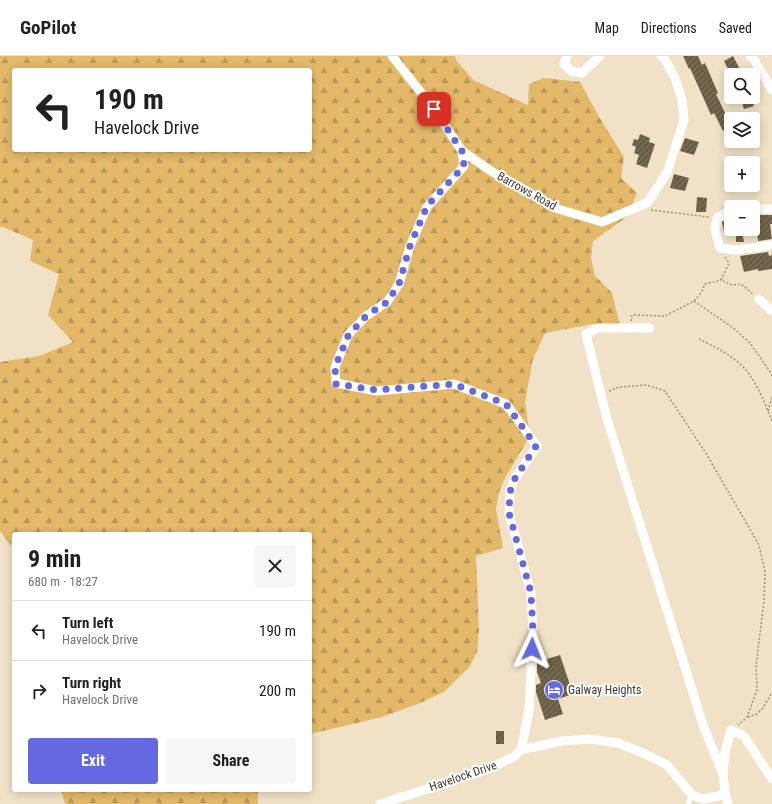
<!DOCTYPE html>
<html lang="en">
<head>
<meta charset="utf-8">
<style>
	:root { --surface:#fff; --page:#f6f6f6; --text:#202124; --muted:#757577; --line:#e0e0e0; --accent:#6469e2 }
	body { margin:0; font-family:"Roboto Condensed",sans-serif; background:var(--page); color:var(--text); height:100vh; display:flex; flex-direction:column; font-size:15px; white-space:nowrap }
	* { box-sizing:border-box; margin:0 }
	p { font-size:13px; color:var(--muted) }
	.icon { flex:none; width:22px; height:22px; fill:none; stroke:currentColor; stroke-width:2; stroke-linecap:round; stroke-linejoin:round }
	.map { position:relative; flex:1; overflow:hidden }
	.sheet { position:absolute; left:12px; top:476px; width:300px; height:260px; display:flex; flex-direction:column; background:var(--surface); border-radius:4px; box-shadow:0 2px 10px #0003 }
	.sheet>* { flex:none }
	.guide { position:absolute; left:12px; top:12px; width:300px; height:84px; border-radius:4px; box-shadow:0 2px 10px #0003; background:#fff; color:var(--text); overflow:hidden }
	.buttons { position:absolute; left:724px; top:12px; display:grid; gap:8px }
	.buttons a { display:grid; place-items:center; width:36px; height:36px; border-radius:4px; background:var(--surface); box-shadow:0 2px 10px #0003; font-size:20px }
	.pin { position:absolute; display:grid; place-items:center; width:34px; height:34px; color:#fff; margin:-17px; border-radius:8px; box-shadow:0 2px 6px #0006 }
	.me { position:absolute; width:44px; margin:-22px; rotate:2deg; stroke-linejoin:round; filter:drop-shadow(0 0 3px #0008) }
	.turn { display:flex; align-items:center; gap:14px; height:84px; padding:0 16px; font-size:18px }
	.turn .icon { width:52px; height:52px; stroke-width:2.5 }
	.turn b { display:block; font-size:28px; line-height:34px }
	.round { display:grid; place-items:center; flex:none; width:42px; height:42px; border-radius:4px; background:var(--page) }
	.headline { display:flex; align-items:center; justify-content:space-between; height:68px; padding:0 16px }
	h1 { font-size:24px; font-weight:700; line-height:30px }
	.button { display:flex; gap:8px; margin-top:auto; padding:8px 16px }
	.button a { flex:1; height:46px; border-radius:4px; background:var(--accent); color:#fff; font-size:16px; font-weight:700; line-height:46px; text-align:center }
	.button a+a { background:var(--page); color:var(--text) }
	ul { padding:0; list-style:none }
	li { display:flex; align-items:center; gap:12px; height:60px; padding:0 16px; border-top:1px solid var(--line) }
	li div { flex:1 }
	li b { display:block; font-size:15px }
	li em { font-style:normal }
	header { display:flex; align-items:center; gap:24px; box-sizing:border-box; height:56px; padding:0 20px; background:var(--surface); border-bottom:1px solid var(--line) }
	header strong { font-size:19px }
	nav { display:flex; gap:22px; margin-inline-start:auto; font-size:14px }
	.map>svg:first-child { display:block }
	.forest { fill:url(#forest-firs); fill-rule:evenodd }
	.building { fill:url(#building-hatch) }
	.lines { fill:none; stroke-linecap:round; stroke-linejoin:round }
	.path { stroke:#9b917e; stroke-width:1.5; stroke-dasharray:2 2; stroke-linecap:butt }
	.lane { stroke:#fff; stroke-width:4.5 }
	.street { stroke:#fff; stroke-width:9 }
	.route { stroke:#6469e2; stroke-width:7; stroke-dasharray:0 12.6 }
	.labels { text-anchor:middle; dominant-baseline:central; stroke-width:4; stroke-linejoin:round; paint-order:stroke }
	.street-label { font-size:12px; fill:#423c31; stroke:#fff }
	.poi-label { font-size:12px; fill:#423c31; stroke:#fff; text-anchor:start }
</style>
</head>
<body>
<header>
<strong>GoPilot</strong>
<nav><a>Map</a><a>Directions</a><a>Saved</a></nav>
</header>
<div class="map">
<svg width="772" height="748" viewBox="0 0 772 748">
	<defs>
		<pattern id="forest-firs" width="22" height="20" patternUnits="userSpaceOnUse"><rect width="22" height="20" fill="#e3b969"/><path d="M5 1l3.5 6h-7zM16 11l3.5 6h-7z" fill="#ba9857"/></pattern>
		<pattern id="building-hatch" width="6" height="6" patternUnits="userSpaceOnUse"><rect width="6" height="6" fill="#6b5e46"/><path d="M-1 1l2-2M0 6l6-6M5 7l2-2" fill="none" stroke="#827865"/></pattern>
	</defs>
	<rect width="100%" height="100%" fill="#f1e2c7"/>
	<g class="forest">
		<path d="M0,0H455L456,4L473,24L528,49L529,28L544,22L580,26L599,61L624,101L621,122L637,137L628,160L593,185L591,202L595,220L612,237L620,270L593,268L545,277L533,303L525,346L530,380L506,420L499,436L496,453L503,492L476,500L479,575L477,596L470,610L444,636L420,647L382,661L310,678V478H14V487L10,489L0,475V306L39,300L73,286L48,259L59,218L30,205L33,184L3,171H0ZM14,14H310V94H14Z"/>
		<path d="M61,734H258V748H65Z"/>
	</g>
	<g class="building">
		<path d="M683,0H698L702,9L705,7L718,37L716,38L728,63L731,61V72L724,76L722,73L714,57L711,59L690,12L689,13Z"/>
		<path d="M733,0L743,19H731L724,5Z"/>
		<path d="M740,41H751L754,50L744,53Z"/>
		<path d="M640,78L650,82L649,86L655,88L647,112L636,108L639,99L634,97L636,91L632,89L634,83L638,84Z"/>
		<path d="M685,82L699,86L694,99L680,95Z"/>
		<path d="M674,118L689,122L685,135L670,132Z"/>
		<path d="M697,141L707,142L706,156H696Z"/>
		<path d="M753,159H772V168H770L772,183L758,185L756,168H754Z"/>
		<path d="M731,161V175L724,176L722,166Z"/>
		<path d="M736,176H742L744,186H736Z"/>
		<path d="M768,196L769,200L772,199V213L758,215V213L744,216L740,200Z"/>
		<path d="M560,599L573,638L558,643L563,658L545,664L536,636V629L541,627L537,616V606Z"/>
		<rect x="496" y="675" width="8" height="13"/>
	</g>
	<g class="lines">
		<g class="path">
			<path d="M651,154L709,161"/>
			<path d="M725,201L729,207L721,224L732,229L741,228L753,238"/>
			<path d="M694,245L732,271L750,287L771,317L772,320"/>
			<path d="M631,265L632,259L665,260L694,245L701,237L705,228L721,224"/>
			<path d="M699,283C711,289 724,295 734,303C754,317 763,343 772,365"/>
			<path d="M609,335L619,331L647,329L665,335L707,399L759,489L765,516L764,545L756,610L757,634L747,661L738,669"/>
			<path d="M768,355L772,341"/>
			<path d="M748,661L757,658L762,653L772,637"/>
		</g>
		<path class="lane" d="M688,748L692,739"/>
		<g class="street">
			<path d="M567,0L564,8L571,15L582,17L600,0"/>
			<path d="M750,0L753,2L772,34"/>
			<path d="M462,95L491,115L558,153L602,166L647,147L667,117L684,64L682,44L675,22L664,2L661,0"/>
			<path d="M753,153H772"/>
			<path d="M731,154L717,162L715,174L720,192L736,194L772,189"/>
			<path d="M759,243L772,255"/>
			<path d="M650,272H598L586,278L607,363L704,672L723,718"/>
			<path d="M521,694L562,685L589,683L618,687L643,697L667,709L692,739L703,743L719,740L725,736L723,718L725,696L731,674L744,680L772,723"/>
			<path d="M725,736L728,748"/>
			<path d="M380,748L489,713L515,700L521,694L529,654L533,577L531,537L509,457L510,436L514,424L537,390L506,348L454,328L377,335L336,327L335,311L348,279L366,260L387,246L399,228L410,190L427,151L464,110L462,95L434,53L392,0"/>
		</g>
	</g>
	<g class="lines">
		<path class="route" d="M434,53L462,95L464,110L427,150L410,190L399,228L387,246L366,260L348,280L335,311L336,328L377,334L454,328L506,348L536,390L514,424L510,436L509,457L531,537L533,577L532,593"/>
	</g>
	<defs>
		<g id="hotel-disc" transform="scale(1)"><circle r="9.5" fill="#6469e2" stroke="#fff"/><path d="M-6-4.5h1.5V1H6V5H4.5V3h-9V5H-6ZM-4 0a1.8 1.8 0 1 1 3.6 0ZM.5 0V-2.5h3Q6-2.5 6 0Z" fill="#fff"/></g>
	</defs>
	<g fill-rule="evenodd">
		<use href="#hotel-disc" x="554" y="634"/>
	</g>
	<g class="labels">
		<g class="street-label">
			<text transform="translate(527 135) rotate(29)">Barrows Road</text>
			<text transform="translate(463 720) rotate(-19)">Havelock Drive</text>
		</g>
		<g class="poi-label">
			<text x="568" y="634">Galway Heights</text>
		</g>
	</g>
</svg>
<div class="buttons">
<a><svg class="icon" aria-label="search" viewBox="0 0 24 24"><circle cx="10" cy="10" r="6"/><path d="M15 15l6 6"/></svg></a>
<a><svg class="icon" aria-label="layers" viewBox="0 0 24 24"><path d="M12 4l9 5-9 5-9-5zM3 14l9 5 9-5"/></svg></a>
<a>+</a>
<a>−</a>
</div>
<div class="pin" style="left:434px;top:53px;background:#d93025"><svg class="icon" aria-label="arrive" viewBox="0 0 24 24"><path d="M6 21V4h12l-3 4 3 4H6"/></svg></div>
<svg class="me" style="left:532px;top:593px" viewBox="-20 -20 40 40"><path d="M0-17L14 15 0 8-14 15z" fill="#6469e2" stroke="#fff" stroke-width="4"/></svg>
<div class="guide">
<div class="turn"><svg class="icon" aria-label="left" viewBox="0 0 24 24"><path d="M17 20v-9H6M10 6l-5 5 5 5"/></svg><div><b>190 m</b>Havelock Drive</div></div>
</div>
<section class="sheet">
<div class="headline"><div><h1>9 min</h1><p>680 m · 18:27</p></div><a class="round"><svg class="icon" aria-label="close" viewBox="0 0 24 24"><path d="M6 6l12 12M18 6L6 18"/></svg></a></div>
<ul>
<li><svg class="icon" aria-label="left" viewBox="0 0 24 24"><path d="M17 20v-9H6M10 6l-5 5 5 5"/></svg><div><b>Turn left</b><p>Havelock Drive</p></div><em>190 m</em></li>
<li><svg class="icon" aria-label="right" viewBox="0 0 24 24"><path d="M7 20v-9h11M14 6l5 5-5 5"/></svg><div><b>Turn right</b><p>Havelock Drive</p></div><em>200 m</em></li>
</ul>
<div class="button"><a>Exit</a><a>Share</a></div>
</section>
</div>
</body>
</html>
